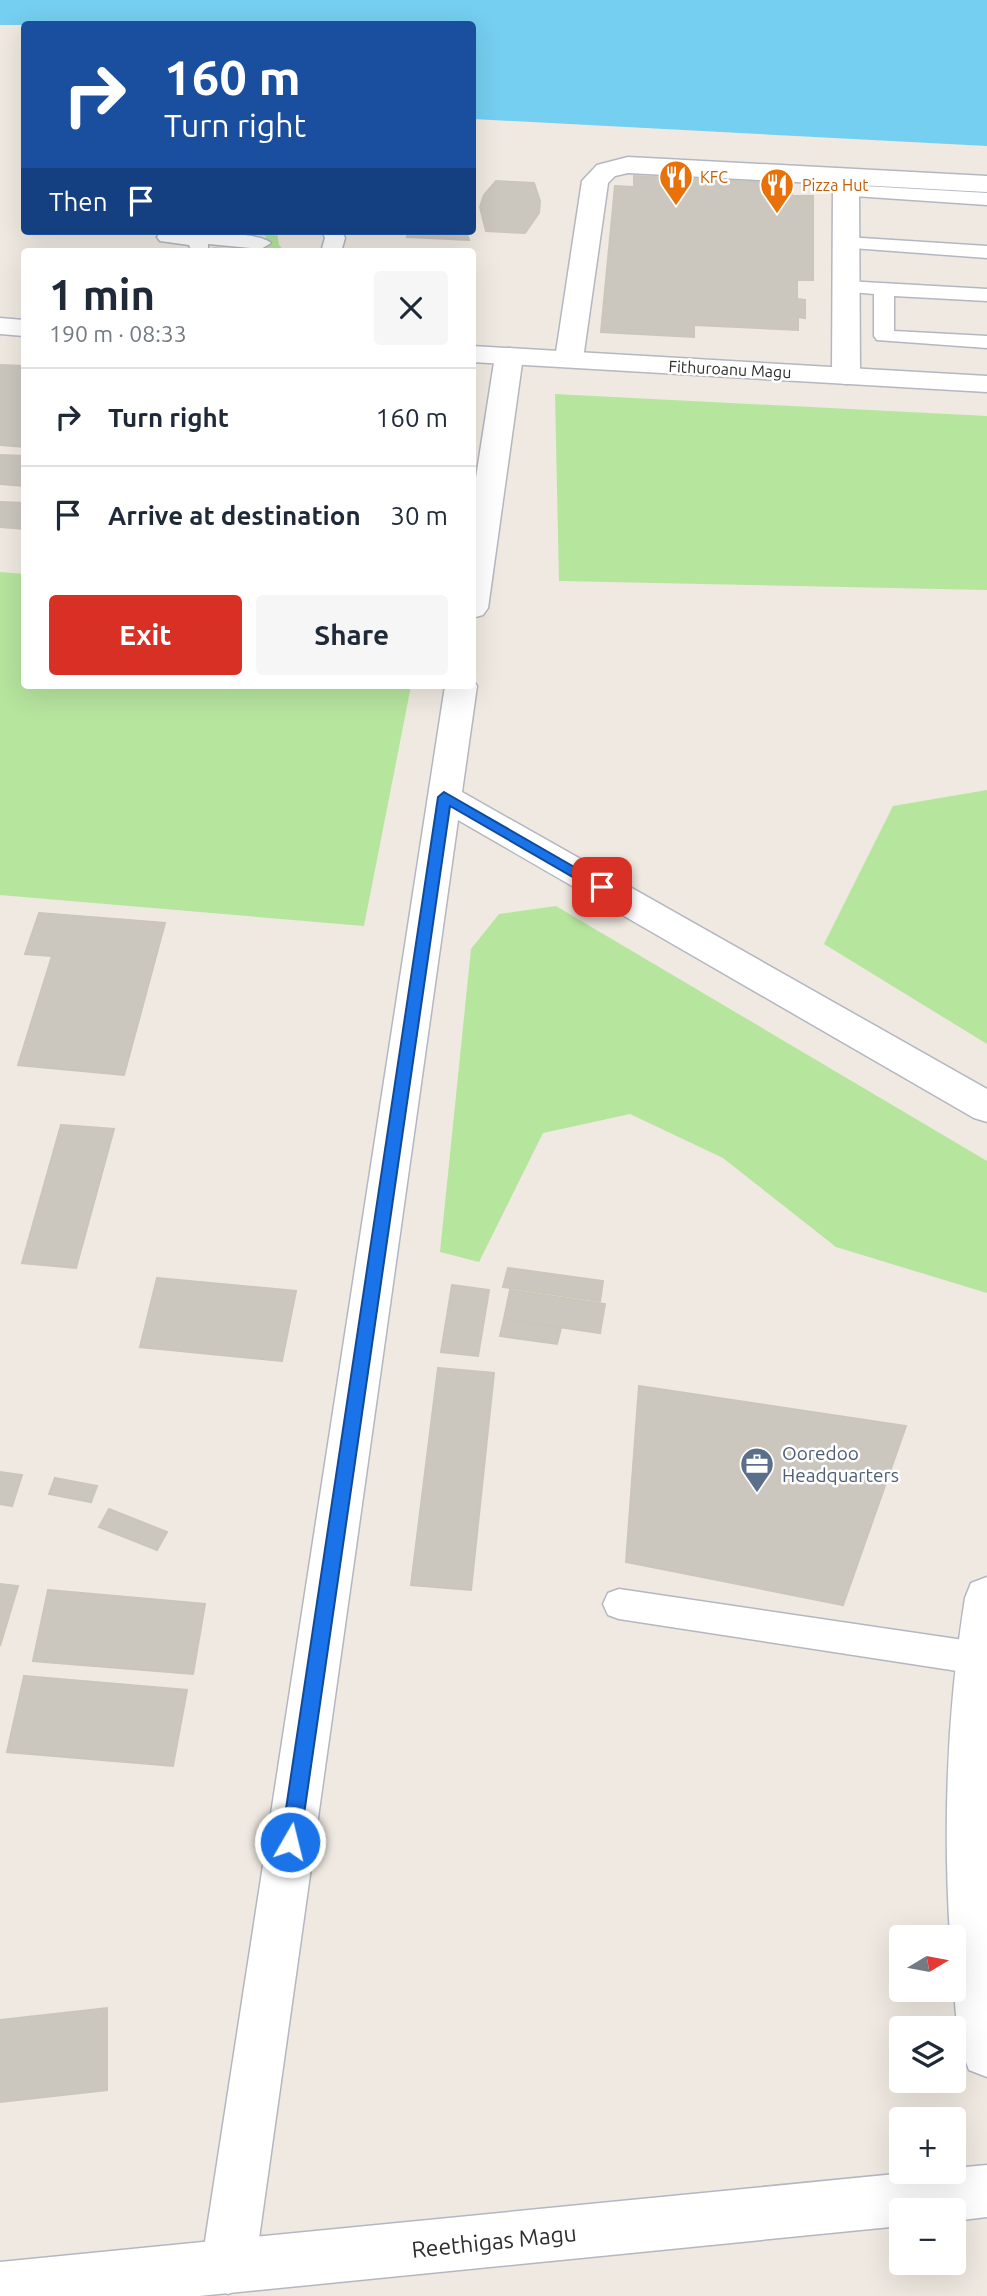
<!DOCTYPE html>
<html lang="en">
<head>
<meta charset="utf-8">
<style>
	:root { --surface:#fff; --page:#f6f6f7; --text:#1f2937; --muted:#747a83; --line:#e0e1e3; --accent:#d93025 }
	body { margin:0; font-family:Ubuntu,sans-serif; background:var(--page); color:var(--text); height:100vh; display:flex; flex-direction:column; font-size:26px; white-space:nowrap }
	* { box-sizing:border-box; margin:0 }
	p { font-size:23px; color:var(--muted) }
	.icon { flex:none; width:38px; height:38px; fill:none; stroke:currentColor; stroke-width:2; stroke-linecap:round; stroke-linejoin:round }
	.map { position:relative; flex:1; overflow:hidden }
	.side { position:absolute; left:21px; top:248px; width:455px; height:441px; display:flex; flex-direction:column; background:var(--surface); border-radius:7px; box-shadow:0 7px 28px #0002 }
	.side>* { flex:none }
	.banner { position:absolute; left:21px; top:21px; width:455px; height:214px; border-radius:7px; box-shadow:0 7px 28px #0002; background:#1a4fa0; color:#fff; overflow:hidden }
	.needle { width:46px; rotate:80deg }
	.buttons { position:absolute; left:889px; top:1925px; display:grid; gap:14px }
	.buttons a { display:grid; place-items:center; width:77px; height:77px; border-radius:7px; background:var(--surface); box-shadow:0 7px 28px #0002; font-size:35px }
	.pin { position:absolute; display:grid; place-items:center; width:60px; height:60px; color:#fff; margin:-30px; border-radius:14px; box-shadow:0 4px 10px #0006 }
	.me { position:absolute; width:77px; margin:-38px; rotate:8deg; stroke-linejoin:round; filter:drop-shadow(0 0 5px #0008) }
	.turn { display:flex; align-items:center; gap:24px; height:147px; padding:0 28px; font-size:32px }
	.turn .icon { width:91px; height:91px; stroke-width:2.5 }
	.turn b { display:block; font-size:49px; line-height:60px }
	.then { display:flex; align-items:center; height:66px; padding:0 28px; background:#0003; gap:14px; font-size:26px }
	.round { display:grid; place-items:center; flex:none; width:74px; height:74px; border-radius:7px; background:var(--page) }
	.summary { display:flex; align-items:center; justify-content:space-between; height:119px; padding:0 28px }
	h1 { font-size:42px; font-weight:700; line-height:52px }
	.button { display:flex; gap:14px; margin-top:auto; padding:14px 28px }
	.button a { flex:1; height:80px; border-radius:7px; background:var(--accent); color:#fff; font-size:28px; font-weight:700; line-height:80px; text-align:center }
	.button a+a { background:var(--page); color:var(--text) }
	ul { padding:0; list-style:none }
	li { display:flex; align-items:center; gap:21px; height:98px; padding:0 28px; border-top:2px solid var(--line) }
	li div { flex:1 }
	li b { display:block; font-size:26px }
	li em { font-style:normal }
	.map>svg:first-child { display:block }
	.green { fill:#b6e59e }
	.water { fill:#75cff0 }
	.building { fill:#cbc7bf; stroke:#cbc5ba; stroke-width:2 }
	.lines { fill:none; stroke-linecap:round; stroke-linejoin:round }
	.service-casing { stroke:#b4b7c1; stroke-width:3 }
	.minor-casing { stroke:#b4b7c1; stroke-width:3 }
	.tertiary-casing { stroke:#b4b7c1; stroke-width:3 }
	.service { fill:#fff; fill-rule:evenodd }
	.minor { fill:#fff; fill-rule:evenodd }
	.tertiary { fill:#fff; fill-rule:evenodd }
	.route { fill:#1a73e8; stroke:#114b97; stroke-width:2 }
	.labels { text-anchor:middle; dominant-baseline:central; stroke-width:5; stroke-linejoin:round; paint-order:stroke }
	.far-food-label { font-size:16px; fill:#c56008; stroke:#fff; text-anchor:start }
	.far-street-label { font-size:16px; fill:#2e2e2e; stroke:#fff }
	.service-label { font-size:19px; fill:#4e5e75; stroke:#fff; text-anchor:start }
	.near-street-label { font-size:23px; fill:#2e2e2e; stroke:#fff }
</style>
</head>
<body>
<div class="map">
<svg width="987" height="2296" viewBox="0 0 987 2296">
	<rect width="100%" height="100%" fill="#efe9e1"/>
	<g class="green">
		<path d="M221,231L277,232L279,245L286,252H211L213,247L262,250L266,236Z"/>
		<path d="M555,394L987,416V590L559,581Z"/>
		<path d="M0,572L24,574V686H411L364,926L0,895Z"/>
		<path d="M987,790V1044L824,944L893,806Z"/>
		<path d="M556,906L987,1161V1293L836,1247L723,1158L630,1114L543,1133L479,1262L440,1252L471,949L499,914Z"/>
	</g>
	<path class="water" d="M0,0H987V146L473,119L472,24L0,25Z"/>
	<g class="building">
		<path d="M634,176L792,184V196H813V280H797V299L805,300V318L798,317V330L694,325V337L601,332L615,186L634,187Z"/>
		<path d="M496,181L534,183L540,201L539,213L525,233L486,231L480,207L484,195Z"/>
		<path d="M408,231H466L469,240L407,237Z"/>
		<path d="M0,365L24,366V447L0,445Z"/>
		<path d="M0,455L24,456V486L0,484Z"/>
		<path d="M0,502L24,503V529L0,527Z"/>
		<path d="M39,913L165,923L124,1075L18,1065L52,956L25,954Z"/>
		<path d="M61,1125L114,1129L76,1268L22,1263Z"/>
		<path d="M508,1268L603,1281L600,1301L503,1287Z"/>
		<path d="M157,1278L296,1291L282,1361L140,1347Z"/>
		<path d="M452,1285L489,1290L478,1356L441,1352Z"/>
		<path d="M510,1290L605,1304L600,1333L504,1319Z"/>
		<path d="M504,1319L561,1328L557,1344L500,1336Z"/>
		<path d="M438,1368L494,1373L471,1590L411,1585Z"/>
		<path d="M639,1386L906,1426L843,1605L626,1562Z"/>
		<path d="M0,1472L22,1475L12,1506L0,1504Z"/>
		<path d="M55,1478L97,1486L91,1502L49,1494Z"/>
		<path d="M109,1509L167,1532L157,1550L99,1527Z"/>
		<path d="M0,1584L18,1586L0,1646Z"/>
		<path d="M48,1590L205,1604L193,1674L33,1661Z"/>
		<path d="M24,1676L187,1690L173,1766L7,1752Z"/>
		<path d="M107,2008V2090L0,2102V2020Z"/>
	</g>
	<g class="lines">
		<g class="service-casing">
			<g id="service">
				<path d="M846,185L987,193V205L839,195L837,191L839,187Z"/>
				<path d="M167,231L199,235L196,231C210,231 263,234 271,243L261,249L208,244V252H192L189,245L160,241L157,237L160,233Z"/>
				<path d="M322,231H342L345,238L341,252H321L325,238Z"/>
				<path d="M846,237L987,246V258L839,247L836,243Z"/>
				<path d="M846,281L987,289V301L894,296V331L987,336V348L877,340L874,336V294L839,291L836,287Z"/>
				<path d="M619,1589L977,1642L987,1646V1670L977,1674L619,1619L608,1615L603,1604L608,1593Z"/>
			</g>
		</g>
		<g class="minor-casing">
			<g id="minor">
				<path d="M628,157L987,176V192L859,185L860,376L856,382L846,384L836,382L832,376L833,184L628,173L615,176L608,183L583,359L579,365L569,367L559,365L555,359L582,181L597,165Z"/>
				<path d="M509,348L519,350L523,356L488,608L483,615L472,618V503L495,356L499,350Z"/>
				<path d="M472,678L477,686L462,792L987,1089V1122L974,1118L458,820L255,2267L247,2286L228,2294L209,2286L201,2267L445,686H472Z"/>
			</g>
		</g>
		<g class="tertiary-casing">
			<g id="tertiary">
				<path d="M0,318L24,320V336L0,334Z"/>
				<path d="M472,346L987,376V392L472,362Z"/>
				<path d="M987,1577V2077L969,2070C952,2029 954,1981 954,1937H950C943,1823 947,1711 965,1598L971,1583Z"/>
				<path d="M987,2165V2217L954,2221V2210H901V2226L199,2296H0V2262L916,2172H954V2168Z"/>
			</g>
		</g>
		<use href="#service" class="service"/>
		<use href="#minor" class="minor"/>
		<use href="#tertiary" class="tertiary"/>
	</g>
	<path class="route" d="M444,792L609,887L602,892L597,891L450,806L300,1842L297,1849L290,1852L284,1849L281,1842L438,797Z"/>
	<defs>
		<g id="restaurant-pin" transform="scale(1.75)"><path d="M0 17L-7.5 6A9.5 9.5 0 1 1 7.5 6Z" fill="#e8710a" stroke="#fff"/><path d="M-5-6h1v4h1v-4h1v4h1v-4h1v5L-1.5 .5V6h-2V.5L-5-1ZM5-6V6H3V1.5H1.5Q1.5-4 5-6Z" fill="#fff"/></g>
		<g id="office-pin" transform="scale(1.75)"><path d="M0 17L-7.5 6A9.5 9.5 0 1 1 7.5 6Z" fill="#5c6f8a" stroke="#fff"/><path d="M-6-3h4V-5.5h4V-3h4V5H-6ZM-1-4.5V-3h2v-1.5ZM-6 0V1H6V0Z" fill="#fff"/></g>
	</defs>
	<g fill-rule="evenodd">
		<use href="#restaurant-pin" x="676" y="177"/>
		<use href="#restaurant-pin" x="777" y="185"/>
		<use href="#office-pin" x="757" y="1464"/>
	</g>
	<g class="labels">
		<g class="far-food-label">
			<text x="700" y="177">KFC</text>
			<text x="802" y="185">Pizza Hut</text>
		</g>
		<g class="far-street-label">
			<text transform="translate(730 369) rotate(3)">Fithuroanu Magu</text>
		</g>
		<g class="service-label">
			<text x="782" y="1453">Ooredoo<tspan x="782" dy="22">Headquarters</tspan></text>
		</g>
		<g class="near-street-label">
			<text transform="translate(494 2241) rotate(-6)">Reethigas Magu</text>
		</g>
	</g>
</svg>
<div class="buttons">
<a><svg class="needle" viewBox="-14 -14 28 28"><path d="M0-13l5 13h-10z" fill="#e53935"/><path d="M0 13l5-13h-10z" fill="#747a83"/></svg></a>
<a><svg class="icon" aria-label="layers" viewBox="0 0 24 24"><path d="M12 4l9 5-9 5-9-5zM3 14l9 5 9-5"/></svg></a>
<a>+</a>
<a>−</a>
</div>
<div class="pin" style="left:602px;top:887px;background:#d93025"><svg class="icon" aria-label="arrive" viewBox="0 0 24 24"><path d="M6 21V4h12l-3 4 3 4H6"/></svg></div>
<svg class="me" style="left:290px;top:1842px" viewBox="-20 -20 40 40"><circle r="17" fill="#1a73e8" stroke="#fff" stroke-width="3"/><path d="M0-11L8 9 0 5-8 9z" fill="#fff"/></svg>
<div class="banner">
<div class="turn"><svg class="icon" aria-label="right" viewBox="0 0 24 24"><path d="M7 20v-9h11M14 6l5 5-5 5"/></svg><div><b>160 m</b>Turn right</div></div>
<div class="then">Then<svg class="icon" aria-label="arrive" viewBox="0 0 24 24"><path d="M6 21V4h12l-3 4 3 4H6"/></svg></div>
</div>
<section class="side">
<div class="summary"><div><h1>1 min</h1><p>190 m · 08:33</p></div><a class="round"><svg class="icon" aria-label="close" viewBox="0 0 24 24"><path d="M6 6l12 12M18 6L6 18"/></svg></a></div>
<ul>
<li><svg class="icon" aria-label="right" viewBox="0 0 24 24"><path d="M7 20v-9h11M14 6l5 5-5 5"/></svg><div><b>Turn right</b></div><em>160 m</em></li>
<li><svg class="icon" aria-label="arrive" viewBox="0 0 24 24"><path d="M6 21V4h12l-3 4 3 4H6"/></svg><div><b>Arrive at destination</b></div><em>30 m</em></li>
</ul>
<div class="button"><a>Exit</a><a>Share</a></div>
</section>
</div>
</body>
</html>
